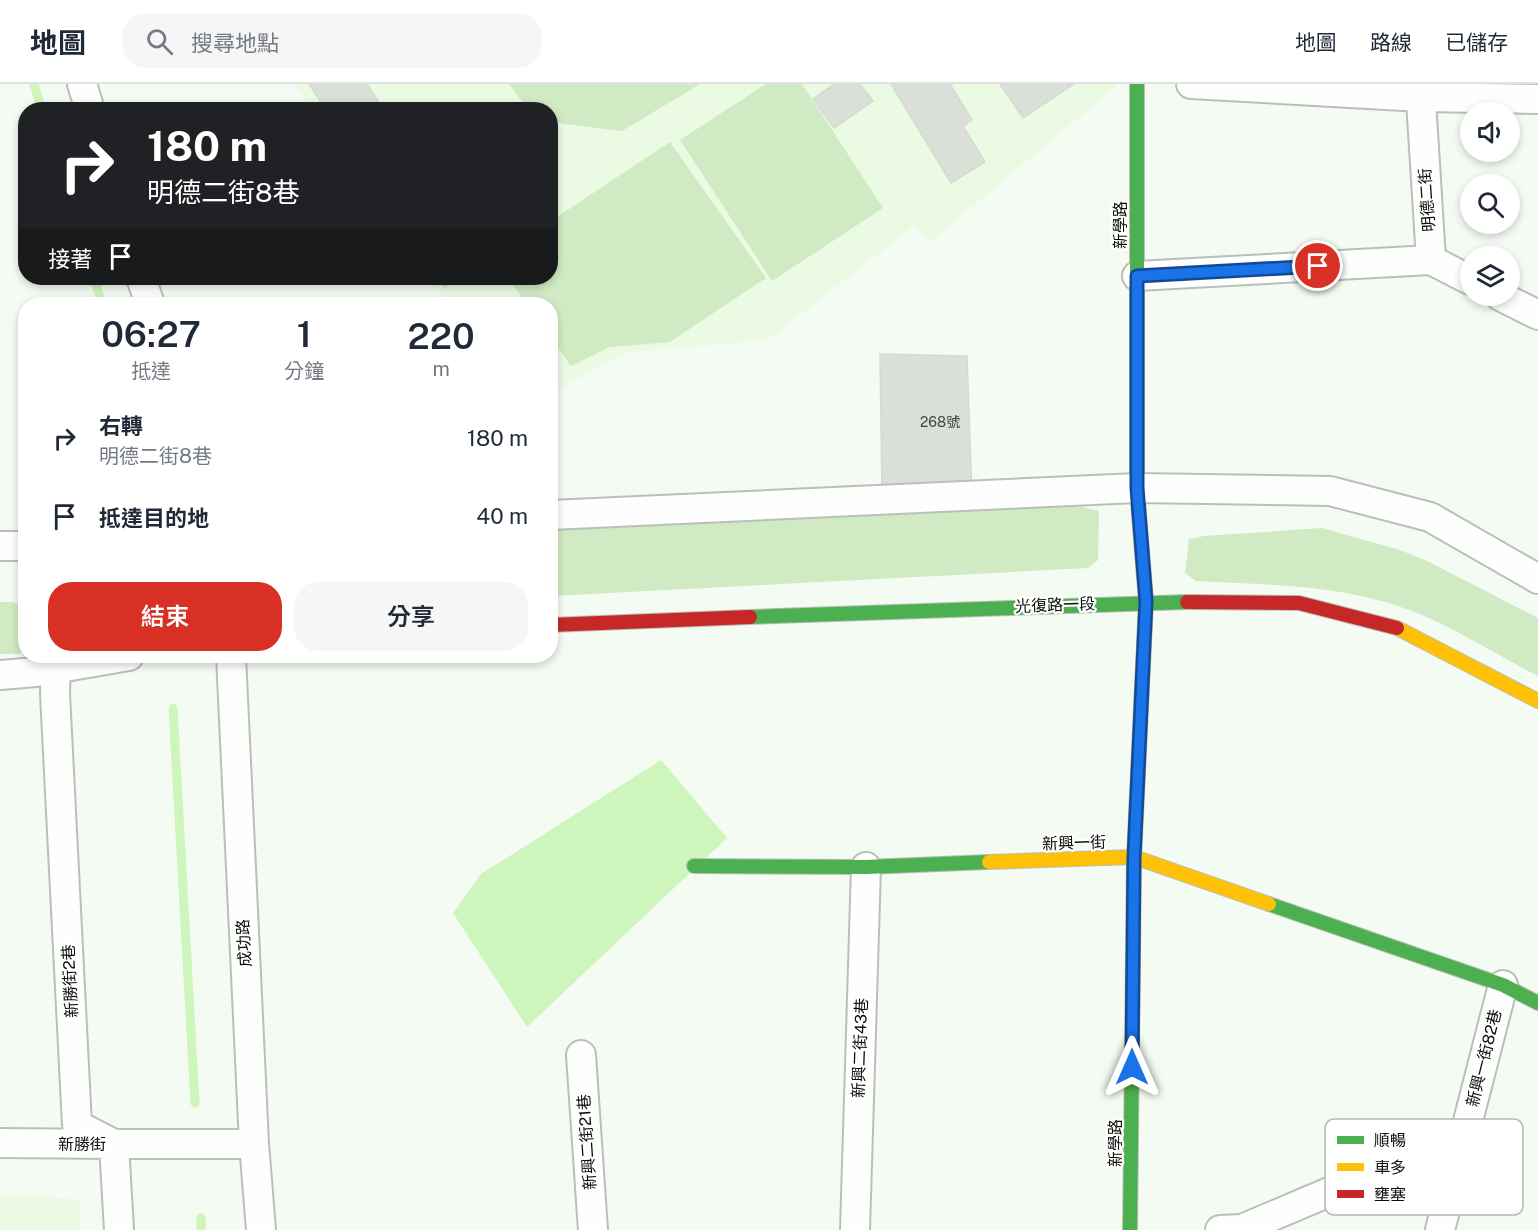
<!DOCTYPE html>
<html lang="zh-TW">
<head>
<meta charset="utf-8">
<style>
	:root { --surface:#fff; --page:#f6f6f7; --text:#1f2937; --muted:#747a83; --line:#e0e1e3; --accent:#d93025 }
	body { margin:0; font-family:"Public Sans","Noto Sans TC",sans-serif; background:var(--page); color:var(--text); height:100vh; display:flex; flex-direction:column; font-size:22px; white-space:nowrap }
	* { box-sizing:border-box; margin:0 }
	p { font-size:20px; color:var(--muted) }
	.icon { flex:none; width:33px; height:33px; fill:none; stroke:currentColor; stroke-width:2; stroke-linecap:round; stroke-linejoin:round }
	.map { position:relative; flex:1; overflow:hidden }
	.drawer { position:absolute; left:18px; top:213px; width:540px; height:366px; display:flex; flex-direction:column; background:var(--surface); border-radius:24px; box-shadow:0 3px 9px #0003 }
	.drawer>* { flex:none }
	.banner { position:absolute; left:18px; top:18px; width:540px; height:183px; border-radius:24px; box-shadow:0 3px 9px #0003; background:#202124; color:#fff; overflow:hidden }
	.controls { position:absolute; left:1460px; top:18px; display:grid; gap:12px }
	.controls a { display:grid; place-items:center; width:60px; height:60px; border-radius:50%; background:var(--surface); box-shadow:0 3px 9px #0003; font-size:30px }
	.pin { position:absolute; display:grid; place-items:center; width:51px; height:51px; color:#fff; margin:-26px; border:3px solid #fff; border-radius:50%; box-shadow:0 2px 6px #0007 }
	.me { position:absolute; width:66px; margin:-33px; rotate:0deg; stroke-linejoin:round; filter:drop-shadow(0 0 4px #0008) }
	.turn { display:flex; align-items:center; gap:21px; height:126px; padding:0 30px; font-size:27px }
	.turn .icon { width:78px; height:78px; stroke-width:2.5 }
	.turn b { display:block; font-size:42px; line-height:51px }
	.then { display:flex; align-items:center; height:57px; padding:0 30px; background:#0003; gap:12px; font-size:22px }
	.eta { display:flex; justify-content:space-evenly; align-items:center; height:102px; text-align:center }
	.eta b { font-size:36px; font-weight:600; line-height:42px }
	.primary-button { display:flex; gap:12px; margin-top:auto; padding:12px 30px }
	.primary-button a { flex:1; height:69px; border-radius:24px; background:var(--accent); color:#fff; font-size:24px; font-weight:600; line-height:69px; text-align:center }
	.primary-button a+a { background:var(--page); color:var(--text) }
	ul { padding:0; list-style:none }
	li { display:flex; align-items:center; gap:18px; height:78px; padding:0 30px }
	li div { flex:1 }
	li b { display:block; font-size:22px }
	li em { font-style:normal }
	header { display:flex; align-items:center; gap:36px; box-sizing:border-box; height:84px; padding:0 30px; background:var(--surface); border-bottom:2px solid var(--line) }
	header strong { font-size:28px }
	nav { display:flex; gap:33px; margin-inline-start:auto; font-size:21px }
	.search { width:420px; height:54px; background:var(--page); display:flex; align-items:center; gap:15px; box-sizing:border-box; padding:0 21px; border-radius:24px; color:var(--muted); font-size:22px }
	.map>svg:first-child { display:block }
	.built { fill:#eafae3 }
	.green { fill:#d0eac4 }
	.water { fill:#cef5bc }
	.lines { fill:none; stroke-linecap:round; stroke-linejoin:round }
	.stream { stroke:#cef5bc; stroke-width:9 }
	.building { fill:#dae0d7; stroke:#d4dbd2; stroke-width:1.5 }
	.street-casing { stroke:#b9c0b7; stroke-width:32 }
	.fast-casing { stroke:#b9c0b7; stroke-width:16 }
	.slow-casing { stroke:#b9c0b7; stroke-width:16 }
	.jam-casing { stroke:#b9c0b7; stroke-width:16 }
	.street { stroke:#fdfefd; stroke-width:28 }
	.fast { stroke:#4caf50; stroke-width:14 }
	.slow { stroke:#ffc107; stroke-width:14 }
	.jam { stroke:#c62828; stroke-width:14 }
	.route-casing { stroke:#114b97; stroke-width:15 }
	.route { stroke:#1a73e8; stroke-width:10 }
	.labels { text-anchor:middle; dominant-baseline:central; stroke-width:4.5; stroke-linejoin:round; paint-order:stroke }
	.number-label { font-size:14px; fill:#40463c }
	.street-label { font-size:16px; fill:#090f06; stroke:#fff }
	.key { fill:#fff; stroke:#b5b7b4; stroke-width:1.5 }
	.key-label { font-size:16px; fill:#090f06 }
</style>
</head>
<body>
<header>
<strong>地圖</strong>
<div class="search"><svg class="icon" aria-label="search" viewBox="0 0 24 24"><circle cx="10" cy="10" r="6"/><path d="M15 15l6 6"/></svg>搜尋地點</div>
<nav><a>地圖</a><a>路線</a><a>已儲存</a></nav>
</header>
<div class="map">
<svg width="1538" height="1146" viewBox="0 0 1538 1146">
	<rect width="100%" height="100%" fill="#f4fbf2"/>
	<g class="built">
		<path d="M294,0H1118V1L929,159L914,142L768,256L623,269L551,310L550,220H449L430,194H550V26L311,25Z"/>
		<path d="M0,1111L79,1115L81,1146H0Z"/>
	</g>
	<g class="green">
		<path d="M509,0H700L622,47L564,40L551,35L550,26L528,25Z"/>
		<path d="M766,0H802L883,124L772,197L680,56Z"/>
		<path d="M670,58L766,194L670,258L610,263L571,282L551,253L550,220H527L508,194H550L551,137Z"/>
		<path d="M1063,418L1099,427L1098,476L1088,484L551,512V441Z"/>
		<path d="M1322,444L1400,466L1427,477L1538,534V592C1497,571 1455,544 1412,527C1343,500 1268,501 1196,497L1185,489L1189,455L1204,452Z"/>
		<path d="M0,518H13L25,524V563L19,570H0Z"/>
	</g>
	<path class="water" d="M661,676L727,754L527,943L453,829L481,790Z"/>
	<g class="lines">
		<g class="stream">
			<path d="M34,0L42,26"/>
			<path d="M94,194L102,220"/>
			<path d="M173,624L195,1019"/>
			<path d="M201,1134V1146"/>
		</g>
	</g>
	<g class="building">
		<path d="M309,0H367L384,26H326Z"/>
		<path d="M834,0H860L873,17L834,44L813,15Z"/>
		<path d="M891,0H950L972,36L963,42L985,78L951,99Z"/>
		<path d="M1000,0H1074L1023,34Z"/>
		<path d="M438,194H460L444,203Z"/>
		<path d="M880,270L967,272L972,412L882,410Z"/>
	</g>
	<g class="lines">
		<g class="street-casing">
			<g id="street">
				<path d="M82,0L90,26"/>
				<path d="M1191,0L1421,13L1538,15"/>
				<path d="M1420,0L1431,176L1470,196"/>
				<path d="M1137,192L1431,176"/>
				<path d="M141,194L150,220"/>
				<path d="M1500,212L1538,231"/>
				<path d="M550,431L1137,404L1330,407L1430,433L1538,495"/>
				<path d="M0,462H26"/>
				<path d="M56,572L55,610L77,1041L114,1060H254"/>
				<path d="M231,572L254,1060L261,1146"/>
				<path d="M0,591L36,588L129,572"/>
				<path d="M581,971L593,1146"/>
				<path d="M0,1059L114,1060L119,1146"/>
				<path d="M855,1146L866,783"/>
				<path d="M1220,1146L1242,1145L1367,1092L1447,1117"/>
				<path d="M1440,1146L1503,901"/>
			</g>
		</g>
		<g class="fast-casing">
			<g id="fast">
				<path d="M1137,0V404L1140,443"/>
				<path d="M750,533L1187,518"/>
				<path d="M694,782L866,783L989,778"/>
				<path d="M1269,820L1503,901L1538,919"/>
				<path d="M1130,1146L1134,774"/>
			</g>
		</g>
		<g class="slow-casing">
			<g id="slow">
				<path d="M1397,544L1538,617"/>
				<path d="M1134,774L1146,517L1140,443"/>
				<path d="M989,778L1134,773L1269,820"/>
			</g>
		</g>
		<g class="jam-casing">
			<g id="jam">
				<path d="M1187,518L1299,519L1397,544"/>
				<path d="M550,541L750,533"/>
			</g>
		</g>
		<use href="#street" class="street"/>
		<use href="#fast" class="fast"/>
		<use href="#slow" class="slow"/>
		<use href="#jam" class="jam"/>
	</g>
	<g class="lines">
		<g class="route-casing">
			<path id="route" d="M1132,983L1134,774L1146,517L1137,404V192L1318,182"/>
		</g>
		<use href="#route" class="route"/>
	</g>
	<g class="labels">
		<g class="number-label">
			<text x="940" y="338">268號</text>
		</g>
		<g class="street-label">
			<text transform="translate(1427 116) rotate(-94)">明德二街</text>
			<text transform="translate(1120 141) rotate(-90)">新學路</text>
			<text transform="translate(1055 521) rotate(-2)">光復路一段</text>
			<text transform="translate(1074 759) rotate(-2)">新興一街</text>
			<text transform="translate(244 859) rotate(-93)">成功路</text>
			<text transform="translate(70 897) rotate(-93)">新勝街2巷</text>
			<text transform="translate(860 964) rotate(-88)">新興二街43巷</text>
			<text transform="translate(1484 974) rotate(-76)">新興一街82巷</text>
			<text transform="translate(587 1058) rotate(-94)">新興二街21巷</text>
			<text transform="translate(1115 1059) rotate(-90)">新學路</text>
			<text x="82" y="1060">新勝街</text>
		</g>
	</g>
	<rect x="1325" y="1035" width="198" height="96" rx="9" class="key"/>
	<rect x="1337" y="1052" width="27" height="8" fill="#4caf50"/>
	<rect x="1337" y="1079" width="27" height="8" fill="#ffc107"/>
	<rect x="1337" y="1106" width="27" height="8" fill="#c62828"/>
	<g class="key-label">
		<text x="1374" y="1062">順暢</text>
		<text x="1374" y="1089">車多</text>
		<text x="1374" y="1116">壅塞</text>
	</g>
</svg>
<div class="controls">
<a><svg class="icon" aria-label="sound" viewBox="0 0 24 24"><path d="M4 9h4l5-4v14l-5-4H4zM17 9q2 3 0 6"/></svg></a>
<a><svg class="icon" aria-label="search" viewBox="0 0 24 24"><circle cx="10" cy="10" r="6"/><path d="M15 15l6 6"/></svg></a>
<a><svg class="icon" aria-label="layers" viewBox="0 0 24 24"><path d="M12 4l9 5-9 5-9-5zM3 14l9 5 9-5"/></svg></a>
</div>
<div class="pin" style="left:1318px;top:182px;background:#d93025"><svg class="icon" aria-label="arrive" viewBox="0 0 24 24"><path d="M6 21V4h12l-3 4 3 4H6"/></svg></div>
<svg class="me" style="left:1132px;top:983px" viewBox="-20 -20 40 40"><path d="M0-17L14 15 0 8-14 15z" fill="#1a73e8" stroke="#fff" stroke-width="4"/></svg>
<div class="banner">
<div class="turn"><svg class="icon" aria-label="right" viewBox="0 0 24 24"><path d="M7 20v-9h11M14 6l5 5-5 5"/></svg><div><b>180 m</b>明德二街8巷</div></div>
<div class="then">接著<svg class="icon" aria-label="arrive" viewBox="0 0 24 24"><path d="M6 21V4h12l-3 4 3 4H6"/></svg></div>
</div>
<section class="drawer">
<div class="eta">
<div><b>06:27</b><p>抵達</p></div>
<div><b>1</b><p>分鐘</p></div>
<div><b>220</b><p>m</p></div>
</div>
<ul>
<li><svg class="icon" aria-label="right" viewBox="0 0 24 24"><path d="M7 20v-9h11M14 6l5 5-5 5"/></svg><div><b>右轉</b><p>明德二街8巷</p></div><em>180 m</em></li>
<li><svg class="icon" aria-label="arrive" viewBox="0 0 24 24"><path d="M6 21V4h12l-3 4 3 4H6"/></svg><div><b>抵達目的地</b></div><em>40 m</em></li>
</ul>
<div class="primary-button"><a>結束</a><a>分享</a></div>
</section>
</div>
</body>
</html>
